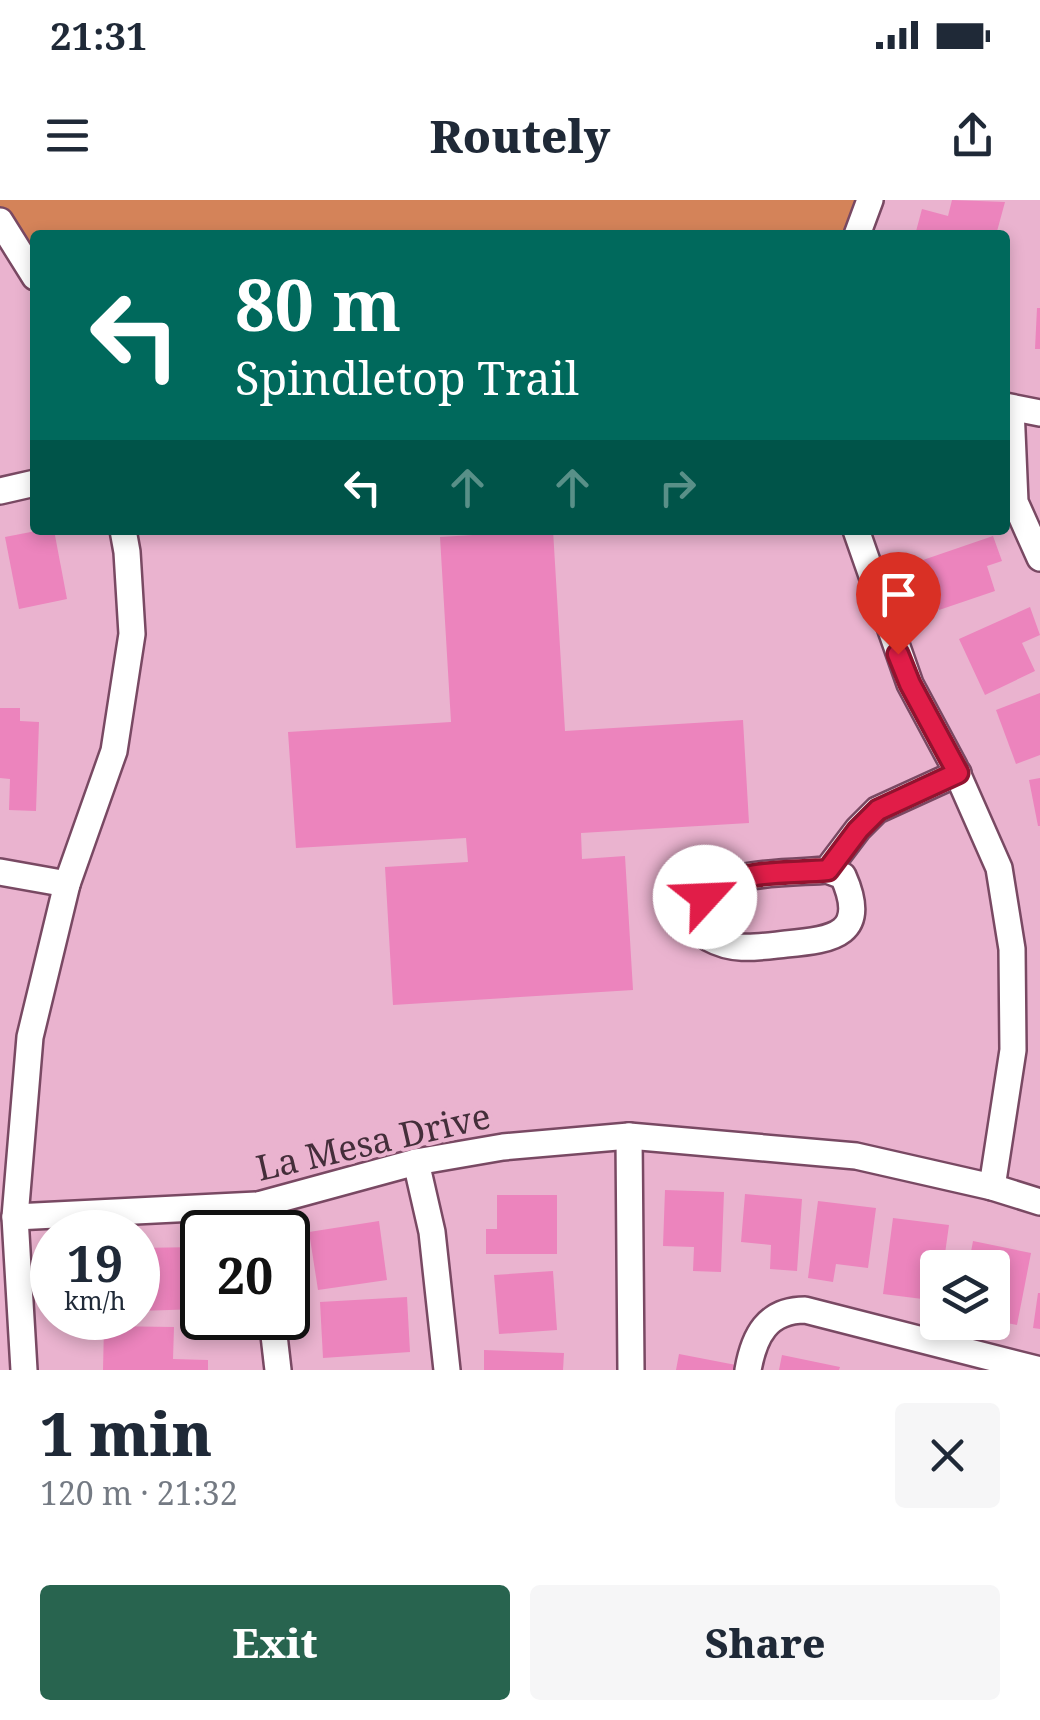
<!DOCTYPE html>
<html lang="en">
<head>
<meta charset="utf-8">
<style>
	:root { --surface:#fff; --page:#f6f6f7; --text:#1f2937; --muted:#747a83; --accent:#28644f }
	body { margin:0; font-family:"Noto Serif",serif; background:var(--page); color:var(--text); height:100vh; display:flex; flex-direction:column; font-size:38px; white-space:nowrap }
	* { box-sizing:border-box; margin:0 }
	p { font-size:32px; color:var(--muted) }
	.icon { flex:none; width:55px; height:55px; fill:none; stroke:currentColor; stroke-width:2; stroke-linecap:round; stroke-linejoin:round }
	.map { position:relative; height:1170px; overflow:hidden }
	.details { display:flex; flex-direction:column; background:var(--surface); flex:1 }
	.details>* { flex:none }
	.hud { position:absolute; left:30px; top:30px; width:980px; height:305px; border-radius:10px; box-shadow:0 5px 15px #0003; background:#00695c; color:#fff; overflow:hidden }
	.buttons { position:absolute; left:920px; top:1050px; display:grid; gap:20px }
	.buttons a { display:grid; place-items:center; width:90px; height:90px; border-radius:10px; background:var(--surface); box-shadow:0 5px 15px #0003; font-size:50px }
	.speed { position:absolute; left:30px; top:1010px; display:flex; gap:20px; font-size:50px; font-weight:700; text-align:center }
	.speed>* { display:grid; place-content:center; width:130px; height:130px; border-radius:50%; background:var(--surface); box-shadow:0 5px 15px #0003; line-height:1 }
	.speed small { font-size:25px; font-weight:400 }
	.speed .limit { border:5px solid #111; border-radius:15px; background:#fff; color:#111 }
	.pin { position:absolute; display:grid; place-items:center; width:85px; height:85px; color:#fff; margin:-102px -42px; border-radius:50% 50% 50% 0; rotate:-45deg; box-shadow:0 0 10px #0007 }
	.pin .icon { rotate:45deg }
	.me { position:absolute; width:110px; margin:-55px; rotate:65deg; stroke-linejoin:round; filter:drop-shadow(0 0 8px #0008) }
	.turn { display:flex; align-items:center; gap:35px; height:210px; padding:0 40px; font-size:45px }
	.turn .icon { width:130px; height:130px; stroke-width:2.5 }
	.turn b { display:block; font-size:70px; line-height:85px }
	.lanes { display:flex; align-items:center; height:95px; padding:0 40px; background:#0003; justify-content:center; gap:50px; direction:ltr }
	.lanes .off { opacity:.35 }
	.round { display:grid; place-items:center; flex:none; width:105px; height:105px; border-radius:10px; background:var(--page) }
	.overview { display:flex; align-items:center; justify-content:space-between; height:170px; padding:0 40px }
	h1 { font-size:60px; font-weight:800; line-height:75px }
	.primary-button { display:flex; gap:20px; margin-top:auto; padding:20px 40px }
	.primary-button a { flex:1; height:115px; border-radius:10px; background:var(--accent); color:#fff; font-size:40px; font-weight:800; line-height:115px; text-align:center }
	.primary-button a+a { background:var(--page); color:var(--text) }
	.status { display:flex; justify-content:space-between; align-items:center; height:70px; padding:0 50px; background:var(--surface); direction:ltr }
	.status svg { height:28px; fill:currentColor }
	header { display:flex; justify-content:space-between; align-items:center; height:130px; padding:0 40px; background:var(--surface); font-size:45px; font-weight:800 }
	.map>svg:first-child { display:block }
	.green { fill:#d48359 }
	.building { fill:#ec84bd }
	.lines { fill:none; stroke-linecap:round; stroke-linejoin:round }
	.minor-casing { stroke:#794963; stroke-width:30 }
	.minor { stroke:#fff; stroke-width:25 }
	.route-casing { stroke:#92132f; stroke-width:25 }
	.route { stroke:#e11d48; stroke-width:18 }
	.labels { text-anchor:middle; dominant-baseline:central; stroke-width:8; stroke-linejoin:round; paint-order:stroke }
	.street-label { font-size:35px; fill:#442e3a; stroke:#eab3cf }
</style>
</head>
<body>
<div class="status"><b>21:31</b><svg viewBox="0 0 49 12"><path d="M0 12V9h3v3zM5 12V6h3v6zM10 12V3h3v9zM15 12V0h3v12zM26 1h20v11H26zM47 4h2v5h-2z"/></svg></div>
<header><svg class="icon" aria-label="menu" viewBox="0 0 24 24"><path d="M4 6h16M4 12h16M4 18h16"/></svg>Routely<svg class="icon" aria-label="share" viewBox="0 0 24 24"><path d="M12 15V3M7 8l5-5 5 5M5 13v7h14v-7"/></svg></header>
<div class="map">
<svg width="1040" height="1170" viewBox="0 0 1040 1170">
	<rect width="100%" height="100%" fill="#eab3cf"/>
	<path class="green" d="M0,0H870L857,35H35V82L0,30Z"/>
	<g class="building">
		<path d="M952,0L1005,2L996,35H915L922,9L948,16Z"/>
		<path d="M1037,108H1040V149H1035Z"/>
		<path d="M41,330H54L67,399L19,409L5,337Z"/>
		<path d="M553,330L565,531L743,520L749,623L581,633L582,659L625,656L633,790L393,805L385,667L468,662L466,638L296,648L288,532L451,522L440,337Z"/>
		<path d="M993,336L1002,361L987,366L995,391L939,410L923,360Z"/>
		<path d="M1030,407L1040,435L1022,443L1035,471L985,495L959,439Z"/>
		<path d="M1040,493V555L1016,564L996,510Z"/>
		<path d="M0,508H20V521L39,522L36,611L9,610L10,579L0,578Z"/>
		<path d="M1040,578V626H1038L1029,580Z"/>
		<path d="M665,990L724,992L721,1072L693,1071L694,1047L663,1046Z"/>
		<path d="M745,994L802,999L797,1071L770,1069L771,1045L741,1042Z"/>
		<path d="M497,995H557V1054H486V1029H497Z"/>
		<path d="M818,1001L876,1008L868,1068L836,1064L833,1082L808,1078Z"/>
		<path d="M893,1018L949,1025L943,1068H938V1101L883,1094Z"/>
		<path d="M379,1021L387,1080L318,1090L309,1032Z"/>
		<path d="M973,1041L1031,1053L1017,1125L992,1120V1068H968Z"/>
		<path d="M198,1047L200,1109L138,1111V1048Z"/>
		<path d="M553,1071L557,1130L499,1134L494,1075Z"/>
		<path d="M1038,1093H1040V1129L1033,1128Z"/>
		<path d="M407,1097L410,1152L323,1158L320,1102Z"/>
		<path d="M104,1126L174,1127L173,1159L208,1160V1170H103Z"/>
		<path d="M484,1150L564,1153L563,1170H484Z"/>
		<path d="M679,1154L736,1165L735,1170H676Z"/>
		<path d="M782,1155L840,1167L839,1170H779Z"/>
	</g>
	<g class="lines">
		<g class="minor-casing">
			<g id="minor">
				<path d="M0,21L35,77"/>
				<path d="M857,35L870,0"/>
				<path d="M1005,206L1040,213"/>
				<path d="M1011,208L1015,302L1040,358"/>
				<path d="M0,291L35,283"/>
				<path d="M856,330L910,484L954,566L999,668L1012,749L1013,850L992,987"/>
				<path d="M827,670C800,673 717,670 705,698C700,711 705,726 709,738C734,752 758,747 786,744C834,740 869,734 843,676L827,670L858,629L877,610L958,573"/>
				<path d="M0,672L67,684"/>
				<path d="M629,936L631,1170"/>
				<path d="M416,962L432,1032L447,1170"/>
				<path d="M258,1005L262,1032"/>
				<path d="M15,1017L258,1005L416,962L503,947L629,936L856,956L992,987L1040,1002"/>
				<path d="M272,1118L278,1170"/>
				<path d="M24,1170L15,1017L30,837L67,684L114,551L132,434L127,352L123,330"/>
				<path d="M748,1170C754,1136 767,1110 805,1110L1040,1170"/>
			</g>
		</g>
		<use href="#minor" class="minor"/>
	</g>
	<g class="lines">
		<g class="route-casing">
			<path id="route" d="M705,697C734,668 788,674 828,670L858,630L878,610L958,573L910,484L898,454"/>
		</g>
		<use href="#route" class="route"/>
	</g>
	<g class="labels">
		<g class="street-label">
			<text transform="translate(373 941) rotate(-13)">La Mesa Drive</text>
		</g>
	</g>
</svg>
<div class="buttons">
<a><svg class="icon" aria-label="layers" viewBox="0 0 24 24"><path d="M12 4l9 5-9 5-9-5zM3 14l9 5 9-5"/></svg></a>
</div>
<div class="speed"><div>19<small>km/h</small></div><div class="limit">20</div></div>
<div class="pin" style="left:898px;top:454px;background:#d93025"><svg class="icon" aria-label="arrive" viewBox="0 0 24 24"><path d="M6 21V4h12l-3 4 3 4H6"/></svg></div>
<svg class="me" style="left:705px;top:697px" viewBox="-20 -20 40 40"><circle r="19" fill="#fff"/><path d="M0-13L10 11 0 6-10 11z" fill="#e11d48"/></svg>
<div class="hud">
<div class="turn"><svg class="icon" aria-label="left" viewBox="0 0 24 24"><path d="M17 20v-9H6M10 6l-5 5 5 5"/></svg><div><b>80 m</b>Spindletop Trail</div></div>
<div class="lanes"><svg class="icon" aria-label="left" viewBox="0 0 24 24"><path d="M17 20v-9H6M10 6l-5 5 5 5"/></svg><svg class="icon off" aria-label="ahead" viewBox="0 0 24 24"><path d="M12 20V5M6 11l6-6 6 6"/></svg><svg class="icon off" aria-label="ahead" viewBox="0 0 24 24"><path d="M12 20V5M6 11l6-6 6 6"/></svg><svg class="icon off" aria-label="right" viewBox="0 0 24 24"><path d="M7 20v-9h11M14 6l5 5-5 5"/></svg></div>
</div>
</div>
<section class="details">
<div class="overview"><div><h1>1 min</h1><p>120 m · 21:32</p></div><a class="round"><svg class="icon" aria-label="close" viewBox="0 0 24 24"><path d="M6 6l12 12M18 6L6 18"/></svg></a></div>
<div class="primary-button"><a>Exit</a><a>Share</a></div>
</section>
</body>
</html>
